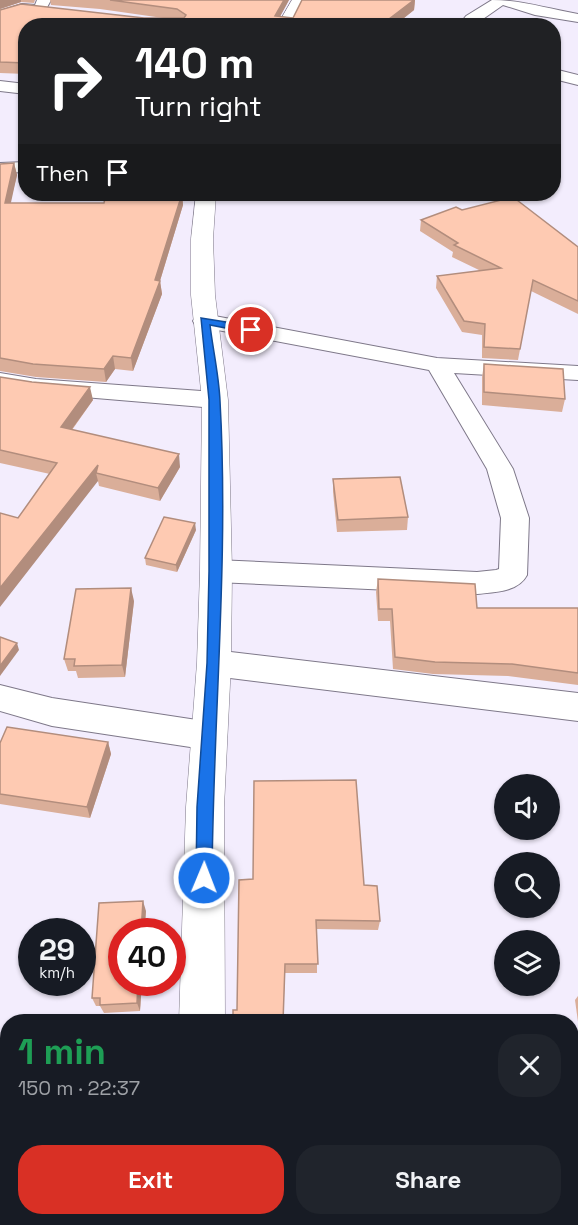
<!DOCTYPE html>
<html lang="en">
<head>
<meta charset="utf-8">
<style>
	:root { --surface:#171b24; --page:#20242c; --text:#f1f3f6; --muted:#9ea1a6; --accent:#d93025 }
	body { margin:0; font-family:"Space Grotesk",sans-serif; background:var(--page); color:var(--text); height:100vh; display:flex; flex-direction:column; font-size:22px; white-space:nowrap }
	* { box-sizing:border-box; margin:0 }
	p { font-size:20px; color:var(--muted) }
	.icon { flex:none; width:33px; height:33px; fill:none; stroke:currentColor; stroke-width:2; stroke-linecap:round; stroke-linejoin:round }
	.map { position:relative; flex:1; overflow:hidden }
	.sheet { position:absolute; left:0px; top:1014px; width:579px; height:212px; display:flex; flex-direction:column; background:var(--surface); border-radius:24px 24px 0 0; box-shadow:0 2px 4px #0004 }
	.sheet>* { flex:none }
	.hud { position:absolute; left:18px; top:18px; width:543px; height:183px; border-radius:24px; box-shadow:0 2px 4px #0004; background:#202124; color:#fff; overflow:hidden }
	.tools { position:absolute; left:494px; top:774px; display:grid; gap:12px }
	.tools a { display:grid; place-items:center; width:66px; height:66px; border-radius:50%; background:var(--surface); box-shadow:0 2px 4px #0004; font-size:30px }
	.speed { position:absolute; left:18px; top:918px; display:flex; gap:12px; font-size:30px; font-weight:700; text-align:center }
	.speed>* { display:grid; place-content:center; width:78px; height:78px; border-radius:50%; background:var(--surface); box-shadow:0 2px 4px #0004; line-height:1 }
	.speed small { font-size:15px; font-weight:400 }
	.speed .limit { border:9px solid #d22; background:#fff; color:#111 }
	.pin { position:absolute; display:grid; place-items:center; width:51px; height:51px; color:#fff; margin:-26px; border:3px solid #fff; border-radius:50%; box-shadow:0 2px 6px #0007 }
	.me { position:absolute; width:66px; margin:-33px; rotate:1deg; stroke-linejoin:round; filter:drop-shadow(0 0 4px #0008) }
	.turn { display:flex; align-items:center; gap:21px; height:126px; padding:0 18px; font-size:27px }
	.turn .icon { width:78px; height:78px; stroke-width:2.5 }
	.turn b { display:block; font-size:42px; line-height:51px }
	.then { display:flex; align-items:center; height:57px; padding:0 18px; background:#0003; gap:12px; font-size:22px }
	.round { display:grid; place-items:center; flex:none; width:63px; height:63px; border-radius:24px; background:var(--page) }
	.headline { display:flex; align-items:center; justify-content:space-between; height:102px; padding:0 18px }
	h1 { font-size:36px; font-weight:700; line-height:45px; color:#1e9e55 }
	.primary-button { display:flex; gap:12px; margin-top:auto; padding:12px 18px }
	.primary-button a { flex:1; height:69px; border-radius:24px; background:var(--accent); color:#fff; font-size:24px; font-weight:700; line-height:69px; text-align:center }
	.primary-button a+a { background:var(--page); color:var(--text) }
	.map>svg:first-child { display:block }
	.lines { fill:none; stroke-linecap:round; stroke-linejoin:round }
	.minor-casing { stroke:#7e7889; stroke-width:2 }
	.tertiary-casing { stroke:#7e7889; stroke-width:1 }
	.minor { fill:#fff; fill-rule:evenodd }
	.tertiary { fill:#fff; fill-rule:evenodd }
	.wall { fill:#daae99 }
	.shaded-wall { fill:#b28d7d }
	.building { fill:#fecab2; stroke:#b28d7d; stroke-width:1.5 }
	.route { fill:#1a73e8; stroke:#114b97; stroke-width:1.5 }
</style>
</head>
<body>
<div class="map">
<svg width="578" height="1225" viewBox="0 0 578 1225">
	<rect width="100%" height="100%" fill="#f3edfd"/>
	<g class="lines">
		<g class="minor-casing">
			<g id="minor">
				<path d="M37,0H51L44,13L23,12L0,19V11L22,4L35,5Z"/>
				<path d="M492,0C521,0 549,9 578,14V22L535,15L503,5L473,26H458L466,16Z"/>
				<path d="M554,69L578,75V85L554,79Z"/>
				<path d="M0,81L26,84V94L0,91Z"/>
				<path d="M26,162V172L0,173V163Z"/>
				<path d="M204,314L437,358L578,366V380L454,373L513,469L529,518L527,575C518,592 495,592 477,594L216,582L206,579L202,571L206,563L216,560L477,572L496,570L499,569L501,518L487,469L429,370L196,326L193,321L196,316Z"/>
				<path d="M0,373L36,379L215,392L224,395L227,400L224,405L215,408L36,393L0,387Z"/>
				<path d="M214,650L578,693V721L214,676L203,672L198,663L203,654Z"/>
				<path d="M0,685L52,698L210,722L222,726L227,736L222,746L210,750L52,726L0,711Z"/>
			</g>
		</g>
		<g class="tertiary-casing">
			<g id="tertiary">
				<path d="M292,0H306L293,26H277Z"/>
				<path d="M196,194H216L213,239L215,295L228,400L232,571L231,663L224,807L225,1022H179L186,807L197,663L200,571L202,400L191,295V239Z"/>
				<path d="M175,1218H225L226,1225H174Z"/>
			</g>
		</g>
		<use href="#minor" class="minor"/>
		<use href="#tertiary" class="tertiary"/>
	</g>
	<g class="wall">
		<path d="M0,0H35L34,3L21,2L0,9Z"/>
		<path d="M50,0H289L280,16L293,18L302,0H415L414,10L394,26H26V74L0,73V10L144,18H163L100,9L51,5Z"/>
		<path d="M14,163L17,175L10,203H104L182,194L183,205L160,281L162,294L133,371L115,369L106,382L36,377L0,371V164Z"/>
		<path d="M462,210L578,247V314L531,291L518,360L482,358V335L462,332L436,288L437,276L481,271L452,257L453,252L420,231L421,220Z"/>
		<path d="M484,364L565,399L562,412L482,405V377Z"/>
		<path d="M0,377L93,400L72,430L180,467L160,501L99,486L98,481L18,518L50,474L0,463Z"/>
		<path d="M333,479L408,517L407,530L337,532L333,492Z"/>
		<path d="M196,530L177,572L146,565L145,558Z"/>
		<path d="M378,579L477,608H578V685L508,676L433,674L393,669L390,621H378L376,592Z"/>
		<path d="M134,601L125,677L78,678L76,671H68L64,659Z"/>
		<path d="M108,742L111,754L90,818L0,804V743Z"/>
		<path d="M239,880L364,885L380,921L378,930L317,929V973H285L283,1022H233L237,1010Z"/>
		<path d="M146,911L140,1011L104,1013L100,1006H96L92,998Z"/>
		<path d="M578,996V1022L575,1000Z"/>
		<path d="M493,1218H572L578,1225H494Z"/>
	</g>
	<g class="shaded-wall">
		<path d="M0,0H21V2L0,9Z"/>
		<path d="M284,0H289L275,26V16Z"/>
		<path d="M414,0H415L414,10L394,26H385V22Z"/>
		<path d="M14,163L17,175L8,216L5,203Z"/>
		<path d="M182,194L183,205L159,284L160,281L162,294L133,371L131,358Z"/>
		<path d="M113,356L115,369L106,382L104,369Z"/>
		<path d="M90,387L93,400L64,440L61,427Z"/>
		<path d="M179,454L180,467L160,501L158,488Z"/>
		<path d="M98,465L96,473L98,481L0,607V588Z"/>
		<path d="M195,523L196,530L177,572L176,565Z"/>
		<path d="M131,588L134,601L125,677L122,665Z"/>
		<path d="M17,643L19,650L0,676V666Z"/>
		<path d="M108,742L111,754L90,818L87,807Z"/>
		<path d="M143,901L146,911L144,932H141Z"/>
		<path d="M138,982H142L140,1011L137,1003Z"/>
	</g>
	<g class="building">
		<path d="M110,0H284L275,16L293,18L302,0H414L385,22L378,21L374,26H26V63L0,62V10L21,4L144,18H184L186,15L177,9Z"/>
		<path d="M14,163L5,203H104L106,194H182L155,280L160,281L131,358L113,356L104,369L33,364L0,358V164Z"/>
		<path d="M513,197L578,247V301L533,280L520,349L484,347L485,324L464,321L437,276L501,268L454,245L458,243L421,220L456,207L462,210Z"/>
		<path d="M484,364L563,369L565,399L484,392Z"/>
		<path d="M0,377L32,382L90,387L61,427L179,454L158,488L96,473L98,465L0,588V513L18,518L57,463L0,450Z"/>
		<path d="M400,477L408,517L338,520L333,479Z"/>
		<path d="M164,517L195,523L176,565L145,558Z"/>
		<path d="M378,579L475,584L477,608H578V673L512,664L435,662L395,657L392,609H379Z"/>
		<path d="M131,588L122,665L74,666L75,659H64L76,589Z"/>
		<path d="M0,637L17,643L0,666Z"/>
		<path d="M7,727L108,742L87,807L0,794V743Z"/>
		<path d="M356,780L364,885L377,886L380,921L316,920L318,964H285L283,1022H233V1010H237L239,880L253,879L254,781Z"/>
		<path d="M143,901L141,932H122V982H138L137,1003L100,1005V998H92L99,903Z"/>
		<path d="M572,1185L578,1186V1225H500L499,1218H572Z"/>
	</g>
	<path class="route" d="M201,318L251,326L256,330L251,333L210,325C213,350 219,376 220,401C229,560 213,719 212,878L210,884L204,886L198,884L196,878L197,807L207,663L209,571V400Z"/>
</svg>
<div class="tools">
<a><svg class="icon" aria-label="sound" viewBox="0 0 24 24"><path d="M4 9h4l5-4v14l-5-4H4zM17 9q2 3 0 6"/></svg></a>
<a><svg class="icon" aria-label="search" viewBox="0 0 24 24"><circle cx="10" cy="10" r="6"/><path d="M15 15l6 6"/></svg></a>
<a><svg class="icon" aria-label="layers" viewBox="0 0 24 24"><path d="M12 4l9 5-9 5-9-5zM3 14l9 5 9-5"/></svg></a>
</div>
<div class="speed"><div>29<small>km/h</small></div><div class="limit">40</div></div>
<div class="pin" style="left:251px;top:330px;background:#d93025"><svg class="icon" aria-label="arrive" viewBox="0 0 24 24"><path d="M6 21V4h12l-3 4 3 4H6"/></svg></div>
<svg class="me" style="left:204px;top:878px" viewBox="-20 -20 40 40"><circle r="17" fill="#1a73e8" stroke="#fff" stroke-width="3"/><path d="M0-11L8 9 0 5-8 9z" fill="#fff"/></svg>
<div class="hud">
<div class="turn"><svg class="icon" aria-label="right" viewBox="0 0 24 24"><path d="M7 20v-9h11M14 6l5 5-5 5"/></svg><div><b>140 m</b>Turn right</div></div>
<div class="then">Then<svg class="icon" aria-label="arrive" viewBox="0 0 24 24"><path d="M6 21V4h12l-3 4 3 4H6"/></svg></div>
</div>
<section class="sheet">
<div class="headline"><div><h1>1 min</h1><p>150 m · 22:37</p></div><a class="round"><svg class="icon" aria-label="close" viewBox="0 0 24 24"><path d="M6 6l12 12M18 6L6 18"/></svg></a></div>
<div class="primary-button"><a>Exit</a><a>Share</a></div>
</section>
</div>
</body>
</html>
